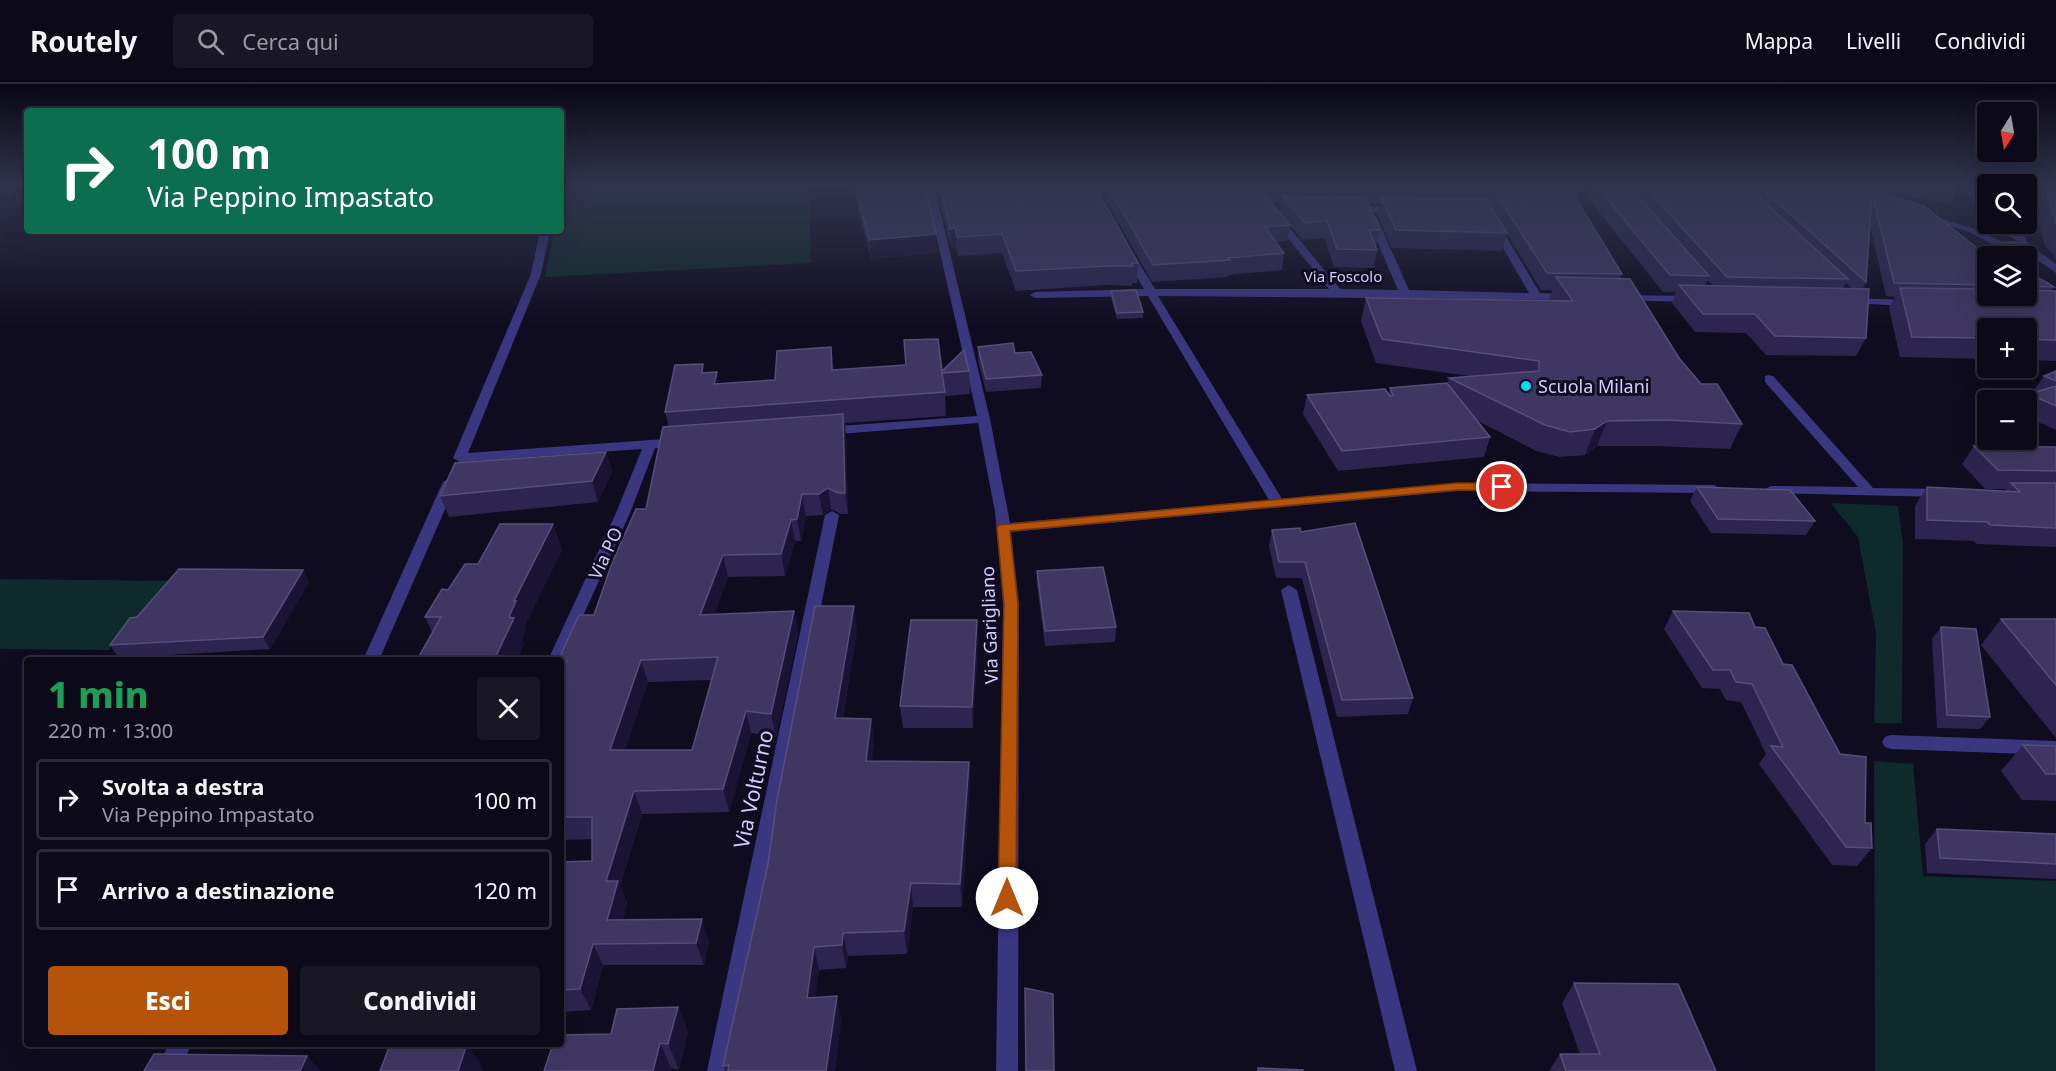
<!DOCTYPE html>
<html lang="it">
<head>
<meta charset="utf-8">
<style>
	:root { --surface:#0c0918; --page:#1a1725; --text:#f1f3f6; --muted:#9a9aa2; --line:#2c2a37; --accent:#b45309 }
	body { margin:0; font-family:"Noto Sans",sans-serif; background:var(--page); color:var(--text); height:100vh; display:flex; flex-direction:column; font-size:22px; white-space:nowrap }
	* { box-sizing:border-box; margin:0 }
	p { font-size:20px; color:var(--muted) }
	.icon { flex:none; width:33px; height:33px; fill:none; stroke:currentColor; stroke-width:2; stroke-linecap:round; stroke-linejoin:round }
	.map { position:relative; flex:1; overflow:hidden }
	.panel { position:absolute; left:24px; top:573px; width:540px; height:390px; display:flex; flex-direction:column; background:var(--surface); border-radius:6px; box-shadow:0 6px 24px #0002,0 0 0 2px var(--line) }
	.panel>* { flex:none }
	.guide { position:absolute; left:24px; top:24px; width:540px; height:126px; border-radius:6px; box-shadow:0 6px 24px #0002,0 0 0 2px var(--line); background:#0b6e4f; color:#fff; overflow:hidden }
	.needle { width:39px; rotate:191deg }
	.tools { position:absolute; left:1977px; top:18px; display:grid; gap:12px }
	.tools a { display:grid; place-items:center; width:60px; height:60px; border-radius:6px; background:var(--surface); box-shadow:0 6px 24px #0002,0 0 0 2px var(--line); font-size:30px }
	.pin { position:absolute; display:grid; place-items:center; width:51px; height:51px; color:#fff; margin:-26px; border:3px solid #fff; border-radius:50%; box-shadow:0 2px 6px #0007 }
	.me { position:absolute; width:66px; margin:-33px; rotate:0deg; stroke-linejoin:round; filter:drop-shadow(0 0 4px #0008) }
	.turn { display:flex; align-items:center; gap:21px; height:126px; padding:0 24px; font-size:27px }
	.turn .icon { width:78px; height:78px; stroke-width:2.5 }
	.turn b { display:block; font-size:42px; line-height:51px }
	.round { display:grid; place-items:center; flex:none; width:63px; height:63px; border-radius:6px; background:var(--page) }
	.summary { display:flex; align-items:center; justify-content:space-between; height:102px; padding:0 24px }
	h1 { font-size:36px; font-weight:800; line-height:45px; color:#1e9e55 }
	.button { display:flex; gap:12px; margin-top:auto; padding:12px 24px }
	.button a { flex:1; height:69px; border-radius:6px; background:var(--accent); color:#fff; font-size:24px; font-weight:800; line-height:69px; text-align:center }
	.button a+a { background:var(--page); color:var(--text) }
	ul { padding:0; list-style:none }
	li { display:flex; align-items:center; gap:18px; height:81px; margin:0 12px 9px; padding:0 12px; border:3px solid var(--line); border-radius:6px }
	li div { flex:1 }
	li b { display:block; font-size:22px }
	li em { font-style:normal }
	header { display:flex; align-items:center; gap:36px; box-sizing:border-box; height:84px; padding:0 30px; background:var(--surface); border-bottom:2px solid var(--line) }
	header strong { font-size:28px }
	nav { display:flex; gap:33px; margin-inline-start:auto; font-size:21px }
	.search { width:420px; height:54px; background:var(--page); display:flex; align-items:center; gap:15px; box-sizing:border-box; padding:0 21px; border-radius:6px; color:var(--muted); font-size:22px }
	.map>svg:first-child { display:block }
	.green { fill:#0f2a2a }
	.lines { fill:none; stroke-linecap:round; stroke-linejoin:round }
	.minor { fill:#3b3680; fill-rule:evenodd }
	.wall { fill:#2d254f; fill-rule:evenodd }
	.shaded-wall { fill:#1a1334 }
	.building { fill:#3f3762; stroke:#564e7b; stroke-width:1.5; fill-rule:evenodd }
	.route { fill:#b45309; stroke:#753606; stroke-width:1.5 }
	.poi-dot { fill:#00d9f7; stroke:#100c20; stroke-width:2 }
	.labels { text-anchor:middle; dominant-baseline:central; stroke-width:6; stroke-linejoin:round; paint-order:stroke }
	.far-street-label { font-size:15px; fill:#d2ccff; stroke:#100c20 }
	.poi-label { font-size:18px; fill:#d2ccff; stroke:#100c20; text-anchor:start }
	.street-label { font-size:18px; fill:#d2ccff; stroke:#100c20 }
	.near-street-label { font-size:21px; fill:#d2ccff; stroke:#100c20 }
</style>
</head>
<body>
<header>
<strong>Routely</strong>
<div class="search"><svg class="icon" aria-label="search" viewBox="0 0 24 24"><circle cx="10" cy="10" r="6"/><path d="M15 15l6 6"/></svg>Cerca qui</div>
<nav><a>Mappa</a><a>Livelli</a><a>Condividi</a></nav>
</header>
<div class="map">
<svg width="2056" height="987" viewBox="0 0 2056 987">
	<rect width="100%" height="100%" fill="#100c20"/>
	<g class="green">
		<path d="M567,102H809L811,179L545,193L554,147H561V118Z"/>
		<path d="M1831,419L1898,422L1903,459L1902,639H1874L1876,549L1858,453Z"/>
		<path d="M0,495L170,497L109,566L0,565Z"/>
		<path d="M1874,677L1913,680L1923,792L2056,797V987H1875Z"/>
	</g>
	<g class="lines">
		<g class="minor">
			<path d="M925,102H934L990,335L1010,439L1269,416L1148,212L1035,214L1030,211L1035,208L1144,205L1122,168L1127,165L1132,168L1155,205H1329L1246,102H1255L1340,205L1398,206L1367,134L1372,131L1377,134L1409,206L1529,209L1467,102H1476L1540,209L1569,210L1574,213L1569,216L1158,212L1282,415L1458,399L1714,401L1721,405L1714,409L1458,407L1011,448L1019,520L1018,987H996L1003,520L995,428L978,339L826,351L820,347L826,343L977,332Z"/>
			<path d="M1960,102H1969L1988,124V133Z"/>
			<path d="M1351,122L1399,123L1404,126L1399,129L1348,127L1346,125Z"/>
			<path d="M1928,131L1975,145L1992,141L2014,146L2024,152L2028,159L2056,180V189L2019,163C1999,166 1987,157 1971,149C1957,143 1939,140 1925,136V132ZM1987,147L2003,149L2018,157H2001L1982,149Z"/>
			<path d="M540,147H550L541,190L468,369L679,354L685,358L679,362L655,364L630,429L561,580V576H548L616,429L642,365L460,378L453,374L531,190Z"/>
			<path d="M1623,211L1692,212L1697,215L1692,218L1619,216V212Z"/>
			<path d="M1848,214L1911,216L1916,219L1911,222L1844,219L1843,217Z"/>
			<path d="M1769,291L1773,292L1873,404L1942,405L1949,409L1942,413L1766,409L1764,406L1771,402L1858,403L1765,298V292Z"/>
			<path d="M450,394L457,398L379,576H363L443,398Z"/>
			<path d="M832,427L839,431L729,987H707L825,431Z"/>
			<path d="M1289,501L1297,506L1417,987H1395L1281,506Z"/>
			<path d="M1891,651L2056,657V671L1891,665L1885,663L1882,658L1885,653Z"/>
			<path d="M169,960H192L178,987H155Z"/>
		</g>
	</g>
	<g class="wall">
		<path d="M852,102H925L937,169L871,175Z"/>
		<path d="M936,102H1095L1138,179L1137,199H1132V202L1107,201L1016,207L1002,169L958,172L956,163L951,164Z"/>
		<path d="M1098,102H1258L1290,141L1287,157L1276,158L1284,169L1282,186L1228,191V193L1152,198Z"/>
		<path d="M1258,102H1956L1957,106L1950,119L1899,111L1897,114L1988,172V212H2026V186L2054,203L2051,207H2056V277L2026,276V244H1988V275L1900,273L1889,224L1895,213L1886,212L1870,141L1866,198L1863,205L1866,254L1856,272L1766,271L1746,249L1695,248L1672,219L1676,208H1663L1587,113L1579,119L1622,190L1620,195L1679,274L1701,300L1742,340L1730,365L1655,362H1597L1585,371L1560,373L1536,367L1476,336L1490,353L1484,373L1338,387L1303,330L1307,311L1389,310L1390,304L1447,300L1449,294L1469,292L1376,279L1361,237L1366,214L1549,216L1552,206H1541L1507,150L1502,167L1392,164L1377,130L1380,120H1368L1380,146L1376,163L1377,166L1374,184L1334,183L1324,154L1302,156L1280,128L1281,118H1271ZM1480,106L1486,115H1478ZM1708,196L1713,202L1705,201ZM1846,199L1851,204H1843Z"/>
		<path d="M2029,102H2056V176L2053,173L2055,171L2045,162Z"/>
		<path d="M1111,207L1143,228V234L1117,235L1111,214Z"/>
		<path d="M831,263L834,286L969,287L970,310L945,312L946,332L845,339L846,351L848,430H841L831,425L823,431L806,432L801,457H795L785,492L728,493L714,531L794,527L798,549L776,653L751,649L729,728L642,730L620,802L627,819L623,835L709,857L704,881H603L591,926L561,928V778L592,777V755L561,756V591L563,585L561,579V576L559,575L594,531L646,425L669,343L665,328L705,289L719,300L775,296ZM712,596L692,666H625L648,598Z"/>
		<path d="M978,263L1015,269L1042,291L1041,304L986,308L978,276Z"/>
		<path d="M2056,287V346L2026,333V316H2025L2029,310L2032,309L2044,292Z"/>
		<path d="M1974,362L2056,363V463L1977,460L1974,457L1915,455V422L1927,403L2005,407L2006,405H1985L1962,380Z"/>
		<path d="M606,368L612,388L598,418L449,433L440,412Z"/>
		<path d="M1697,403L1815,437L1806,451L1711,449L1690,417Z"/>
		<path d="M553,440L562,466L525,541L526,543L522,554L524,560L432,548L425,533L448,506L478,480Z"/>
		<path d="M1272,446L1301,448L1413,614L1408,630L1337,633L1302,494H1276L1269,462Z"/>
		<path d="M1037,487L1116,543L1115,558L1045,562L1037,501Z"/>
		<path d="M309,498L270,565L119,574L110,561Z"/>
		<path d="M1673,527L1755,543L1865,739L1872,764L1857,782L1832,781L1759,680L1766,670L1741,618L1726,616L1720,605L1702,604L1664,545Z"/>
		<path d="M2001,535H2056V654L1981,561Z"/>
		<path d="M1941,543L1990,633L1980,645L1937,644L1932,555Z"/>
		<path d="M857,545L843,634L871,635L874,659L872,677L969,678L970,702L962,823H913L907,870L848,872L846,884L819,886L815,914L841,935L835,987H725L723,982Z"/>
		<path d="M978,557L973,644H903L900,622Z"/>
		<path d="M2023,661L2056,662V717L2022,716L2001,687Z"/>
		<path d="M1937,745L2056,750V795L1927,789L1925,760Z"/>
		<path d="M1574,899L1716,987H1549L1560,970H1580L1562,919Z"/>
		<path d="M678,923L688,948L679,986L671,984L670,987H544L611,950Z"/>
	</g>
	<g class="shaded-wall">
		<path d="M1587,102H1591L1587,113L1569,126L1574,111Z"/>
		<path d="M955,144L956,163L951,164L950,145Z"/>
		<path d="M936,150L937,169L871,175L869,156Z"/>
		<path d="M831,263L834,286H832Z"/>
		<path d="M717,288L722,312L714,300Z"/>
		<path d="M843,330L846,351L848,430L845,409Z"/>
		<path d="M1607,337L1597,362L1585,371L1595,345Z"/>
		<path d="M606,368L612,388L598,418L592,397Z"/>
		<path d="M828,404L831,425L823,431L819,410Z"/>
		<path d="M802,410L806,432L801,457L797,435Z"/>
		<path d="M791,436L795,457L785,492L781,470Z"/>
		<path d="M553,440L562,466L525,541L526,543L522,554L524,560L517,576H494L514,517Z"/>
		<path d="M723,471L728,493L706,553L700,531Z"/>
		<path d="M303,486L309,498L270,565L263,553Z"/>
		<path d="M854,522L857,545L839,658L835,634Z"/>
		<path d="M794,527L798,549L776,653L771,630Z"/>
		<path d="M977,536L978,557L973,644L972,623Z"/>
		<path d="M641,576L648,598L618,689L610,666Z"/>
		<path d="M746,627L751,649L729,728L723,705Z"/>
		<path d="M871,635L874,659L870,701L866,677Z"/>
		<path d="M969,678L970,702L962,823L960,800Z"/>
		<path d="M634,707L642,730L620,802L627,819L617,857L607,836L606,797Z"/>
		<path d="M911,799L913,823L907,870L904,847Z"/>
		<path d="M702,835L709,857L704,881L696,859Z"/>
		<path d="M843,849L848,872L846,884L842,861Z"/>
		<path d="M593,860L603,881L591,926L580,905Z"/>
		<path d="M814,863L819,886L813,937L807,914Z"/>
		<path d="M837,912L841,935L835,987H826Z"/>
		<path d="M678,923L688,948L679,986L668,960Z"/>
		<path d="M660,959L671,984L670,987H653Z"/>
		<path d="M467,960L484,985L483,987H458Z"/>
		<path d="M307,972L321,987H300Z"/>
	</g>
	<g class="building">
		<path d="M855,102H925L936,150L869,156Z"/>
		<path d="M940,102H1095L1138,179H1132L1133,182H1108L1016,187L1002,150L957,153L955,144L950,145Z"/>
		<path d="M1108,102H1258L1290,141L1265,143L1284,169L1228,174L1230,176L1153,181Z"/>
		<path d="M1273,102H1478L1480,106Z"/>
		<path d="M1491,102H1587L1574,111L1622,190L1547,189Z"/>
		<path d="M1596,102H1629L1709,192L1670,191Z"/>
		<path d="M1644,102H1747L1848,195L1727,193Z"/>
		<path d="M1759,102H1858L1924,122L1977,164H1990L2004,172H1988V201L1894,199L1872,109L1866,198Z"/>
		<path d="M1929,102H1956L1957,106Z"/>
		<path d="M2045,102H2056V141Z"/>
		<path d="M1282,112L1366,114L1380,146H1369L1377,166L1337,165L1327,137L1305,139Z"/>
		<path d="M1381,114L1486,115L1507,149L1396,146Z"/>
		<path d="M2026,186L2054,203L2026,202Z"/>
		<path d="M1556,193L1630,195L1679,274L1701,300H1717L1742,340L1666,336L1607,337L1595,345L1570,348L1545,341L1449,294L1539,287V277L1382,255L1366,214L1573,217Z"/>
		<path d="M1679,201L1869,205L1866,254L1775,252L1755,230H1703Z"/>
		<path d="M1900,204L1988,205V212H2026V206L2056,207V256L2026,255V244H1988V254L1912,253Z"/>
		<path d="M1136,206L1143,228L1117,229L1111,207Z"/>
		<path d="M938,255L942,287L964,266L969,287L942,289L945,308L665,328L675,281L703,280L702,289L717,288L714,300L775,296L777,267L831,263L832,286L906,281L904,256Z"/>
		<path d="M1013,259L1015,269L1031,268L1042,291L986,295L978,263Z"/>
		<path d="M2056,287V297L2044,292Z"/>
		<path d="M1447,299L1490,353L1342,367L1307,311L1385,305L1390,312L1393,311L1390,304Z"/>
		<path d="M2056,302V322L2029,310Z"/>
		<path d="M843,330L845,409H838L828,404L819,410H802L797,435L791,436L781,470L723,471L700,531L794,527L771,630L746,627L723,705L634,707L606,797H618L607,836L702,835L696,859L593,860L580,905L561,906V778L592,777V733H561V591L567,576L559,575L579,531H594L612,479L636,425H646L663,343ZM718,573L692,666H610L641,576Z"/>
		<path d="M1974,362L2056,363V387L1998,386Z"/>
		<path d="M606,368L592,397L440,412L455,379Z"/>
		<path d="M2011,399H2056V444L1990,441L1987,438L1927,436V403L2020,408Z"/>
		<path d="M1697,403L1790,406L1815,437L1718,435Z"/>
		<path d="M1355,439L1413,614L1342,616L1305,478H1279L1272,446L1300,444L1301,448Z"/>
		<path d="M500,440H553L514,517H516L509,533L514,534L494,576H417L441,533H425L442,505L448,506L465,480H478Z"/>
		<path d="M1103,483L1116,543L1045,547L1037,487Z"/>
		<path d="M179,485L303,486L263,553L110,561L130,534L137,533Z"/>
		<path d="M815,522H854L835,634L871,635L866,677L969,678L960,800L911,799L904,847L843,849L842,861L814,863L807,914L837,912L826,987H728L729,981L723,982L768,780L777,716Z"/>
		<path d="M1673,527L1749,529L1755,543L1765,544L1783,580L1792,581L1840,670L1866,673L1865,739H1871L1872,764L1846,763L1771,662L1783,663L1752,600L1736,598L1730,586H1713Z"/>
		<path d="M2001,535H2056V601Z"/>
		<path d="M911,536H977L972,623L900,622Z"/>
		<path d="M1941,543L1976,545L1990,633L1947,631Z"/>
		<path d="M2023,661L2056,662V690H2046Z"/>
		<path d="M1937,745L2056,750V780L1940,774Z"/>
		<path d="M1574,899L1678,900L1716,987H1566L1560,970H1600Z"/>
		<path d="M1025,904L1053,910L1054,987H1026Z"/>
		<path d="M678,923L668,960L660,959L653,987H544L553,960H561V951L611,950L617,925Z"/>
		<path d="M467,960L458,987H380L390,961Z"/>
		<path d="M154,970L307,972L300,987H144Z"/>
		<path d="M1258,984L1303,986V987H1258Z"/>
	</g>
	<linearGradient id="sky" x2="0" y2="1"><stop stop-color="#090712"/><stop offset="0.42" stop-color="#31344e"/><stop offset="1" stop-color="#31344e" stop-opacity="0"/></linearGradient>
	<rect width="2056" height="240" fill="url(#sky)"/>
	<path class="route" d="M1458,399H1502L1508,403L1502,407L1458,406L1010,447L1018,520L1016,814L1013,819L1007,822L1000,819L998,814L1004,520L997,444L999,441Z"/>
	<circle class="poi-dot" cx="1526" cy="302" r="6"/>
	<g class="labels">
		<g class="far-street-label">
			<text x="1343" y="192">Via Foscolo</text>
		</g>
		<g class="poi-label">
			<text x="1538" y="302">Scuola Milani</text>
		</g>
		<g class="street-label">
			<text transform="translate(605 469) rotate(-65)">Via PO</text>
			<text transform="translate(989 541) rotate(-92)">Via Garigliano</text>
		</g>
		<g class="near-street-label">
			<text transform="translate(753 705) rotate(-78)">Via Volturno</text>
		</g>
	</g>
</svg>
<div class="tools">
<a><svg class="needle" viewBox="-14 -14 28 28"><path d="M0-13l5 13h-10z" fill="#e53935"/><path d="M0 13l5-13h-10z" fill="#9a9aa2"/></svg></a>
<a><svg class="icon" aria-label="search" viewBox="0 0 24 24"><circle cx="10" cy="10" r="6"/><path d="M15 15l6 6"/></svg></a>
<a><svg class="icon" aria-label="layers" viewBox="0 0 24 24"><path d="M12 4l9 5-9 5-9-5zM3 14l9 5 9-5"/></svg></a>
<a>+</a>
<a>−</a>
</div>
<div class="pin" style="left:1502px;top:403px;background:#d93025"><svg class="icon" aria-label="arrive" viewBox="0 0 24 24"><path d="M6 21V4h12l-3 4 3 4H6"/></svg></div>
<svg class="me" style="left:1007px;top:814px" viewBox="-20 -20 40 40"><circle r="19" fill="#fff"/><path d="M0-13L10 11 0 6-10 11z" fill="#b45309"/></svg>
<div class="guide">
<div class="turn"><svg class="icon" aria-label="right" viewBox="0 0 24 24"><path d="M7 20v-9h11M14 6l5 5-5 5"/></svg><div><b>100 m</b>Via Peppino Impastato</div></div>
</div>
<section class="panel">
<div class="summary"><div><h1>1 min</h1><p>220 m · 13:00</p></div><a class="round"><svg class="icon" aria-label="close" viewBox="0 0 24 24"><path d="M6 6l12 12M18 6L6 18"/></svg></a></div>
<ul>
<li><svg class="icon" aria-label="right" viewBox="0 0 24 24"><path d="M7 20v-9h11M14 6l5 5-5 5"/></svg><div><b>Svolta a destra</b><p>Via Peppino Impastato</p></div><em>100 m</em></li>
<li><svg class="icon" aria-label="arrive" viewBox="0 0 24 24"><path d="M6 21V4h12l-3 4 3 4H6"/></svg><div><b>Arrivo a destinazione</b></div><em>120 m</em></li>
</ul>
<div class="button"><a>Esci</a><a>Condividi</a></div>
</section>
</div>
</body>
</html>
